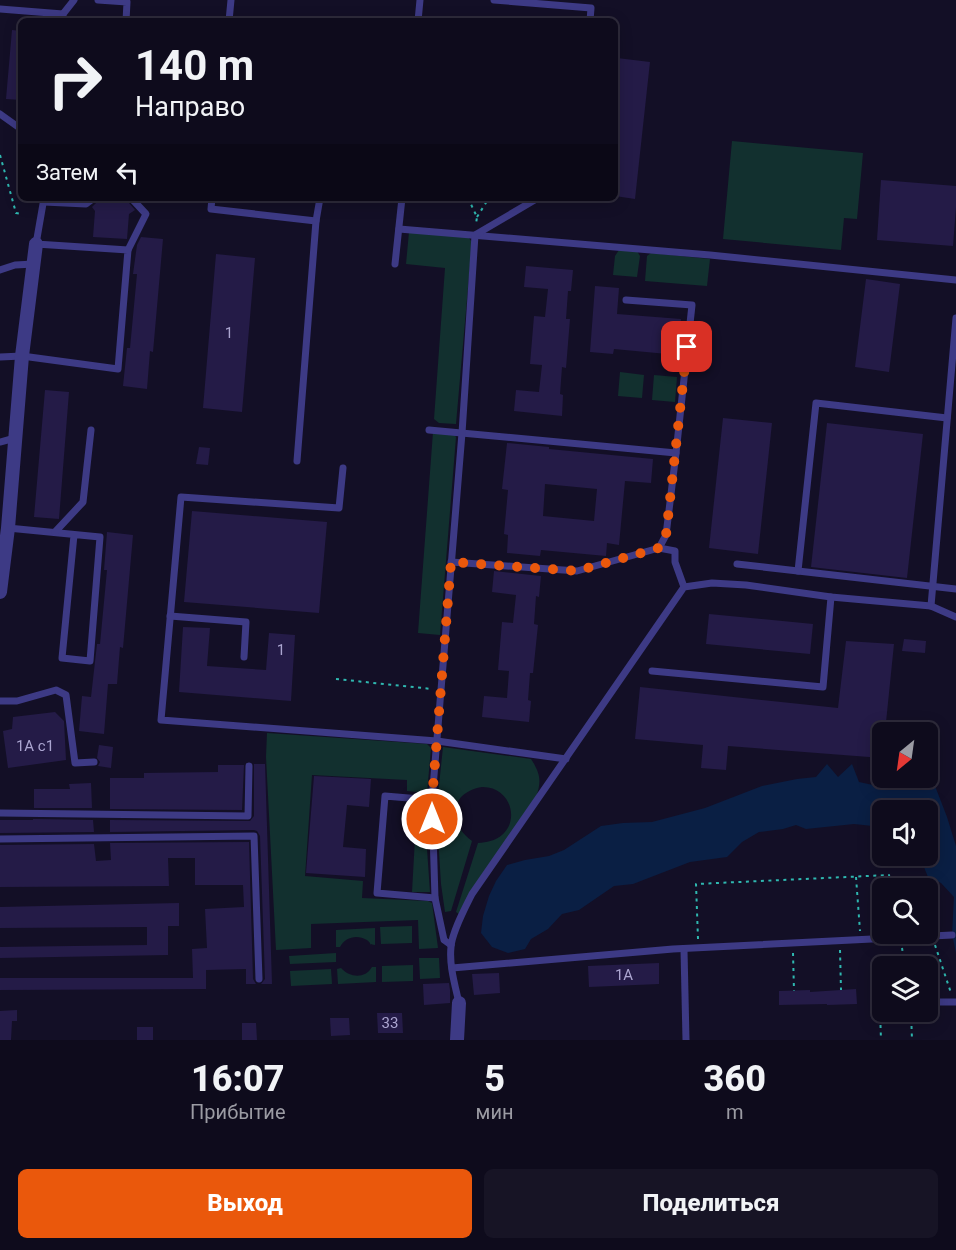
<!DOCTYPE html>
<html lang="ru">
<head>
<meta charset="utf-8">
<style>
	:root { --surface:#0e0b1c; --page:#171425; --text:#f1f3f6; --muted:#9b9ba3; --line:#2e2b3b; --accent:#ea580c }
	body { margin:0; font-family:Roboto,sans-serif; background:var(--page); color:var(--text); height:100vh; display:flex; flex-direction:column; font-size:22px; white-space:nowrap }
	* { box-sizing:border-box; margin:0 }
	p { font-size:20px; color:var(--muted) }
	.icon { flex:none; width:33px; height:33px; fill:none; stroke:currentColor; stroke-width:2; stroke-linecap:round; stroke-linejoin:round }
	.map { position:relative; height:1040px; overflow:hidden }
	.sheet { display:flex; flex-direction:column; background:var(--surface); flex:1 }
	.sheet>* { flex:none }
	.banner { position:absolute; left:18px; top:18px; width:600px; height:183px; border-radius:9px; box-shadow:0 3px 15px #0003,0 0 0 2px var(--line); background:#0e0b1c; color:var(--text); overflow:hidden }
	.needle { width:39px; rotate:209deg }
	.fabs { position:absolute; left:872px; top:722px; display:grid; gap:12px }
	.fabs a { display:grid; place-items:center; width:66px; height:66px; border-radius:9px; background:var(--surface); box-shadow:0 3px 15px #0003,0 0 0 2px var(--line); font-size:30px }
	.pin { position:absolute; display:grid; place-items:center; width:51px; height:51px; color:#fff; margin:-26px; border-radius:12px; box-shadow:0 3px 9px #0006 }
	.me { position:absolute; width:66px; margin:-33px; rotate:0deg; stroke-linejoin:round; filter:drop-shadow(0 0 4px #0008) }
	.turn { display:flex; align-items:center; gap:21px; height:126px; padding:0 18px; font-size:27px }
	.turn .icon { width:78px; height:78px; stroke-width:2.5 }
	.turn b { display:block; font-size:42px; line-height:51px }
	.then { display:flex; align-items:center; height:57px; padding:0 18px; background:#0003; gap:12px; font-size:22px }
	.eta { display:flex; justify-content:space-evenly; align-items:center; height:102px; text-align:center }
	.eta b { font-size:36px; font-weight:800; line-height:42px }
	.button { display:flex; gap:12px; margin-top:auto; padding:12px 18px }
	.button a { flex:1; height:69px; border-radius:9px; background:var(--accent); color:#fff; font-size:24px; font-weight:800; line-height:69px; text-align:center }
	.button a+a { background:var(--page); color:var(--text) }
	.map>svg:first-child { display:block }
	.green { fill:#12302f }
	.water { fill:#0a1f44 }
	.building { fill:#241b47; fill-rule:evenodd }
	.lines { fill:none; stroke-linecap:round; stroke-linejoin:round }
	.path { stroke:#2fb8b0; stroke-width:2; stroke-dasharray:3 4.5; stroke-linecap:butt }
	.service { stroke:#3d3a85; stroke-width:7 }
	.minor { stroke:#3d3a85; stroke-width:14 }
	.route { stroke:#ea580c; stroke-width:10; stroke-dasharray:0 18 }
	.labels { text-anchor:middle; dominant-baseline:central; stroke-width:6; stroke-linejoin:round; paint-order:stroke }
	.number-label { font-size:15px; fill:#aca6d1 }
</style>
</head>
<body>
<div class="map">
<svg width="956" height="1040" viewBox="0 0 956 1040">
	<rect width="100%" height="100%" fill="#130f26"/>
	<g class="green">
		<path d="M732,141L863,153L857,219L844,218L841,250L723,239Z"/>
		<path d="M409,232L468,237L472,242L456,424L439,423L434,419L445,268L406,264Z"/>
		<path d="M619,250L637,251L640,256L637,277L613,275L615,256Z"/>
		<path d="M651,253L710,259L707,286L645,281L647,256Z"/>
		<path d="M620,372L644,375L642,398L618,396Z"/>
		<path d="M654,375L677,377L675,402L652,400Z"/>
		<path d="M433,432L453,433L456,437L440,635L418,633Z"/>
		<path d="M267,733L427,744L431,748L427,793L407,791V780L312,775L305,876L363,881L362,898L428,901L432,903L438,948L419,949L418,920L311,924V948L276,950L266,757Z"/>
		<path d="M443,747L531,759C540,773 542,781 536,797L459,914L456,912L478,843C525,842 518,786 482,787C474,788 466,792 461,797C448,813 458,831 472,841L451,911L445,912L441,884L439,852L438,795Z"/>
		<path d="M417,803H426L427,849L430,892H412Z"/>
		<path d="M412,926V943L381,944L380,927Z"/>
		<path d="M375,928V945C366,943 374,946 367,940C357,934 345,937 340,947H336V930Z"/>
		<path d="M336,953V962L290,964L289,956Z"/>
		<path d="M419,958H439L440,978L420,979Z"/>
		<path d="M413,965V981L382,982V966Z"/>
		<path d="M372,967H376V982L338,984L337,969L341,968C350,978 365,979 372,967Z"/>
		<path d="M331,969L332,984L291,986L290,971Z"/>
	</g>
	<path class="water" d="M927,750L930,773L947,817L956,846V953L952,934L954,897L941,883L928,877L919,855H927V810H882V827L854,824L806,829L796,825L783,829L759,832L742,842L727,857L690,862L633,884L614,886L579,910L562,914L548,929L531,939L525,949L508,953L492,947L481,933L483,916L489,896L496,881L507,865L525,860L549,856L564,850L601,826L623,823L652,822L705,808L762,786L797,779L816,777L827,764L838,777L852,764L859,782L873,785H886L893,777H927Z"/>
	<g class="building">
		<path d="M12,30L21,31V100L6,99Z"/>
		<path d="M617,58L650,62L635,199L615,196V80Z"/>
		<path d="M881,180L956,186V207L953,246L877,240Z"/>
		<path d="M101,198H128L129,203L135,210L129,214L127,239L93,237L95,211L92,207Z"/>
		<path d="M141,237L163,239L153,352L150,351L147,389L123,386L127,348H130L137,274H133L137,245Z"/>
		<path d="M216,254L255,258L242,412L203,408Z"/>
		<path d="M526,266L573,270L571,291H568L566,319H570L566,368L562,367L560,394L563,395L562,416L514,411L516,390L539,392L542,365L530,364L534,316L545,317L548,289L524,287Z"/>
		<path d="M866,279L900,284L889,372L855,367Z"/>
		<path d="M595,286L619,288L617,314L681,319L678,355L614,349L613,354L590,352Z"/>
		<path d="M45,390L69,392L59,519L34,517Z"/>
		<path d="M723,418L772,423L758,554L709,548Z"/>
		<path d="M827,423L923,434L907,578L811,567Z"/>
		<path d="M507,443L549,447V449L653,459L651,483L625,481L619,545L607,543L606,556L541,550L540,556L507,553L508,535L504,534L508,490L502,489ZM545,484L597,489L594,521L543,516Z"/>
		<path d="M199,447L210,448L208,465L196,464Z"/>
		<path d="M192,511L327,522L319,613L184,602Z"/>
		<path d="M107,532L133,535L123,648L120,647L117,684H108L104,734L79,731L82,696L91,697L97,644H100L107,570H104Z"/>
		<path d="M494,571L541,576L539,597L536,596L534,624L538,625L533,673H530L528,700L531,701L529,722L482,717L484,696L507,698L509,671L498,670L502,622L513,623L516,595L492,592Z"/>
		<path d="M709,614L813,624L810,654L706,644Z"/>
		<path d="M183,627L210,628L207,666L266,670L269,633L295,635L291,701L179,692Z"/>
		<path d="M904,639L926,641L925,653L902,651Z"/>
		<path d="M846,641L894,644L885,732H882V758L728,746L726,770L701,768L703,745L635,739L640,687L838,708Z"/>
		<path d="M55,712L64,721L66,760L8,768L3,731L12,729L13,717Z"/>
		<path d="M99,745L113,747L111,768L98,766L100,762L97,758Z"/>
		<path d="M254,764H265L272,984H261L265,979L260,836L257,831L254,830L110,832V820L250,821L254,816Z"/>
		<path d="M218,765H244L242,810L110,809V778H144V773L218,772Z"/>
		<path d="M314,776L371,779L369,807L347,805L343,847L366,849L365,877L306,873Z"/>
		<path d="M91,783L92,808H34V789H70L69,784Z"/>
		<path d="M33,819L93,820L94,832L0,833V820H33Z"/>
		<path d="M249,842L253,979L256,984H246V969L206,970V989L0,990V978H193L192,949L207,948L205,909L244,907L243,885H195V858H168L169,886L0,887V845L94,844L96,861L111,860L110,843Z"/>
		<path d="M179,903V926H168V955L0,958V947L147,945V927L0,928V907Z"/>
		<path d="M659,963V984L589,987L588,966Z"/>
		<path d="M499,973L500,993L474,995L472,974Z"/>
		<path d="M449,983L450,990V1003L424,1005L423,984Z"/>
		<path d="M856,989L857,1004L827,1005V1004L779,1005V991L810,990V992Z"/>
		<path d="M17,1010V1021H12L11,1040H0V1011Z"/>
		<path d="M377,1013H402L403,1033H378Z"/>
		<path d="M330,1018H349L350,1035L331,1036Z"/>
		<path d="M242,1023H256L257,1040H242Z"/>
		<rect x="137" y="1027" width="16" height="13"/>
	</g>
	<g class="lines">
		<g class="path">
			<path d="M0,155L16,213L22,214"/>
			<path d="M468,198L477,217L476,224"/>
			<path d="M477,217L489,198"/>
			<path d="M336,679L432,689"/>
			<path d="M856,877L860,931"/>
			<path d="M698,939L696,884L889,875L891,888"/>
			<path d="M935,945L951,993"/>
			<path d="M902,948L905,966"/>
			<path d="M840,950L841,990"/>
			<path d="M793,953L794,991"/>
			<path d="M880,1010L881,1040"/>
			<path d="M911,1011L912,1040"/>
		</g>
		<g class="service">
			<path d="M98,0L127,2L126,21"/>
			<path d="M494,0L591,8L590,21"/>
			<path d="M0,9L63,14"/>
			<path d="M63,21V14L74,0"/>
			<path d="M229,21L231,0"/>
			<path d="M418,21L420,0"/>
			<path d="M0,114L21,129"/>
			<path d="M212,198L211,209L316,221"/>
			<path d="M44,202L86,204L94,198"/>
			<path d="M399,229L710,255L956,280"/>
			<path d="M128,250L146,214L133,200"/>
			<path d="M395,264L402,198"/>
			<path d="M0,270L15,265L34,264"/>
			<path d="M626,300L692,305L676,453"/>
			<path d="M0,357L22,356L118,369L128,250L36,244L44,198"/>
			<path d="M947,418L816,403L798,571L956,589"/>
			<path d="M429,430L676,453L666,535L659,548"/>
			<path d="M0,442L15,438"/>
			<path d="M297,461L316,221L320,198"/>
			<path d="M343,468L339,508L181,497L161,720L437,741L566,759"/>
			<path d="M8,528L100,537L90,661L62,658L74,535"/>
			<path d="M55,532L83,502L91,430"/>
			<path d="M451,562L577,571L659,548L675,551V562L684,587"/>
			<path d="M737,564L798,571"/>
			<path d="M931,606L956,318"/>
			<path d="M170,616L246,622L244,657"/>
			<path d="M652,671L823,687L831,597"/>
			<path d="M0,701H17L56,690L66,695L75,763L94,762"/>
			<path d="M432,800L385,796L377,893L435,898"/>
			<path d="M0,813L248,816L249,766"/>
			<path d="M0,839L254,836L259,979"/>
			<path d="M451,945L444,940L435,898L432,800L462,433L475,235L538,198"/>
			<path d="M684,950L686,1040"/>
			<path d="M452,968L673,949L952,935"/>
			<path d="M880,1002H882"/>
			<path d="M927,1002H956"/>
			<path d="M459,1003C455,985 449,965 451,947C452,932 465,908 472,894L684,587L712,583L746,585L831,597L931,606L956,617"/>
		</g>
		<g class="minor">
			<path d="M0,592L8,528L22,356L36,244"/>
			<path d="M457,1040L459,1003"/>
		</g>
	</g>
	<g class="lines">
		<path class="route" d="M432,819V800L451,562L577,571L659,548L666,535L687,347"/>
	</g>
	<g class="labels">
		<g class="number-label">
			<text x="229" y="333">1</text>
			<text x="281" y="650">1</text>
			<text x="35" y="746">1А с1</text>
			<text x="624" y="975">1А</text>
			<text x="390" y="1023">33</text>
		</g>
	</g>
</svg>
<div class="fabs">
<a><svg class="needle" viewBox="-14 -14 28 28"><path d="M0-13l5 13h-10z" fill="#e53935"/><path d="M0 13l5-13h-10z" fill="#9b9ba3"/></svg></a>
<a><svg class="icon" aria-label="sound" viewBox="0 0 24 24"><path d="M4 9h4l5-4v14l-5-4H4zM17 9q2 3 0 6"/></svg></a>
<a><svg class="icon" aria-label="search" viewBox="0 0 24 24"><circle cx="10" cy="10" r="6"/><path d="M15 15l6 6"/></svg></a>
<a><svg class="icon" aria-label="layers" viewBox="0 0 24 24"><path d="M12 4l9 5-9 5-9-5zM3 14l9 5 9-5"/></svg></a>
</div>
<div class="pin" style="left:687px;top:347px;background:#d93025"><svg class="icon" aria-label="arrive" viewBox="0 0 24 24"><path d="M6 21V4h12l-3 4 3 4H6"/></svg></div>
<svg class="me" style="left:432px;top:819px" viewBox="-20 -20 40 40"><circle r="17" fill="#ea580c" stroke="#fff" stroke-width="3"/><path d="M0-11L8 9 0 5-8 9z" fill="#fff"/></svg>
<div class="banner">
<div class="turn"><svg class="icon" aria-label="right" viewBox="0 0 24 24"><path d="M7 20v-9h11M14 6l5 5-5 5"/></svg><div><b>140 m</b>Направо</div></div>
<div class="then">Затем<svg class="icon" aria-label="left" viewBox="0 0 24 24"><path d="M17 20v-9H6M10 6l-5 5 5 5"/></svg></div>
</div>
</div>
<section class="sheet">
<div class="eta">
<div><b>16:07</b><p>Прибытие</p></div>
<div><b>5</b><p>мин</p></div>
<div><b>360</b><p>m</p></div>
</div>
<div class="button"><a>Выход</a><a>Поделиться</a></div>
</section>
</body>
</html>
